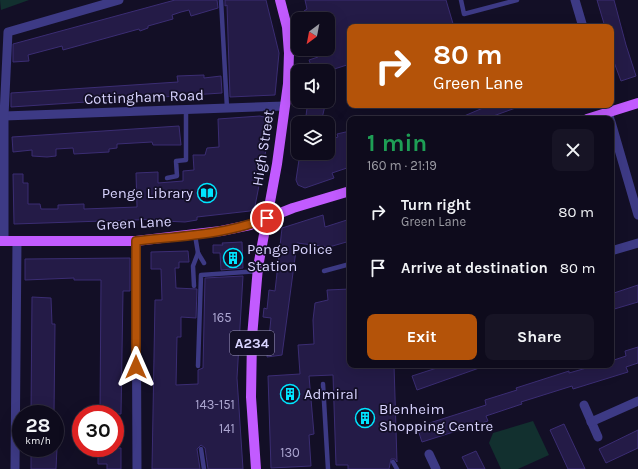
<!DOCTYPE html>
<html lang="en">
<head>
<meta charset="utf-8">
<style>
	:root { --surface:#0e0b1c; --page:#171425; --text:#f1f3f6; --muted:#9b9ba3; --line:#2e2b3b; --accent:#b45309 }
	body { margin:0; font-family:Karla,sans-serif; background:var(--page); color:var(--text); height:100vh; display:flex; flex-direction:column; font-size:15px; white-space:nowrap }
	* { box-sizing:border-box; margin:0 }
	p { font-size:13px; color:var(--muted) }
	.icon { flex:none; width:22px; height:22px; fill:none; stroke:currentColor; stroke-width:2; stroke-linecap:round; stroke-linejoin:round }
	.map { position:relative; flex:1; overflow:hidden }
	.sheet { position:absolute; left:347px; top:116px; width:267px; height:252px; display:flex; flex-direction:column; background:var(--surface); border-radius:8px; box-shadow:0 4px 16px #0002,0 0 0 1px var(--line) }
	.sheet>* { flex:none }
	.banner { position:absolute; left:347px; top:24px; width:267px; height:84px; border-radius:8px; box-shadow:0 4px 16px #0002,0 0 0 1px var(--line); background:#b45309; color:#fff; overflow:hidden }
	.needle { width:26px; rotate:212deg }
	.controls { position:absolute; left:291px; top:12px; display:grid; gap:8px }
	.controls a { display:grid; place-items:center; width:44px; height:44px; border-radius:8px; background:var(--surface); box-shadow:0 4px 16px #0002,0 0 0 1px var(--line); font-size:20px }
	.speed { position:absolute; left:12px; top:405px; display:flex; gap:8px; font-size:20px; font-weight:700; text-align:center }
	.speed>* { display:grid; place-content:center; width:52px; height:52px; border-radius:50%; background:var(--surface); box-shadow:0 4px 16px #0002,0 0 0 1px var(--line); line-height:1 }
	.speed small { font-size:10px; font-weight:400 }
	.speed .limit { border:6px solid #d22; background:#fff; color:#111 }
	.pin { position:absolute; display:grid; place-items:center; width:34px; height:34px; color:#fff; margin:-17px; border:2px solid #fff; border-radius:50%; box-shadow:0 1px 4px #0007 }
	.me { position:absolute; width:44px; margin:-22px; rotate:0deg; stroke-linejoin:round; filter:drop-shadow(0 0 3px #0008) }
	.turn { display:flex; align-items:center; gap:14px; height:84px; padding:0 20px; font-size:18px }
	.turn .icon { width:52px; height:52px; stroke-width:2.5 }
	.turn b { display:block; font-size:28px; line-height:34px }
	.round { display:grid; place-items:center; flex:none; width:42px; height:42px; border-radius:8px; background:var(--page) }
	.headline { display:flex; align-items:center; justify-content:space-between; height:68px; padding:0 20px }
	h1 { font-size:24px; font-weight:700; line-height:30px; color:#1e9e55 }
	.button { display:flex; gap:8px; margin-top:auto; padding:8px 20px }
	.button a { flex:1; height:46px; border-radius:8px; background:var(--accent); color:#fff; font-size:16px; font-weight:700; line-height:46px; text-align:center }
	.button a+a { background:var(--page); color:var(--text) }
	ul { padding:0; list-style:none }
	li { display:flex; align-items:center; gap:12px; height:56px; padding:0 20px }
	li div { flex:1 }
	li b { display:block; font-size:15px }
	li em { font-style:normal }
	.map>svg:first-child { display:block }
	.green { fill:#12302f }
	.building { fill:#241b47; stroke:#3b2d73 }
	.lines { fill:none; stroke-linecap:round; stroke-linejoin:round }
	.lane { stroke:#3d3a85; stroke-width:4.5 }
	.street { stroke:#3d3a85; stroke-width:9 }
	.primary { stroke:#c25bff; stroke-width:10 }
	.route-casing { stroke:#753606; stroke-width:10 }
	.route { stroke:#b45309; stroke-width:7 }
	.labels { text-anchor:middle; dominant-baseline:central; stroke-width:3.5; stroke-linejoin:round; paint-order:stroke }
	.number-label { font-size:13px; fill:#aca6d1 }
	.shield { fill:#130f26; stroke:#9e99be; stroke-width:1 }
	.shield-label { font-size:14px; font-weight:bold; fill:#d9d4ff }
	.street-label { font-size:15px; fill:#d9d4ff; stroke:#130f26 }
	.poi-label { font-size:15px; fill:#d9d4ff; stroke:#130f26; text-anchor:start }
</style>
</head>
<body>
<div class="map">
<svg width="638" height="469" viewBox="0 0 638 469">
	<rect width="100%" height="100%" fill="#130f26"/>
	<g class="green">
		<path d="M0,0H29L1,10Z"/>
		<path d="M533,421L549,455L518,469H501L489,443L493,433Z"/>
	</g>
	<g class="building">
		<path d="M175,0H217L218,8L191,16L189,10L181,12L172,15L173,19L148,26V28L140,31L139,29L63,50L62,46L28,55L29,61L13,62V44Z"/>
		<path d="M225,0H266L279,53L275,95L230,97L227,5L225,6Z"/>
		<path d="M305,0H446L454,27H350V64L328,71H313L309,60L318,57L315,49H328V19H306L304,11L307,9Z"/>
		<path d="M597,0H614L626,45L636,76L621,81L611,54V27H605Z"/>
		<path d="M204,75V78L221,76L222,93L11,107V93L178,82L177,76Z"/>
		<path d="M308,101H326L321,123H305Z"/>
		<path d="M482,105H521V106L485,119H457L483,108Z"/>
		<path d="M260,116L272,119L255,206L250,211L197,217V220L185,222L163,221V219L14,224L13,174H23V183H28V204H40L41,209H58V205L84,204V209L137,207L136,173L158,172V183L183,181V171L194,170L193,155H205L207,148L219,147L218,119Z"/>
		<path d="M179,126L181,145H153L152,142L117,144V148L109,149V152L74,154L73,148L56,149V156L47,157L32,156V150L13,152L12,137Z"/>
		<path d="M350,131V167L332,173L334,178L305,188L298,185L296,180L300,153H328V140L338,137L337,134Z"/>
		<path d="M323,215L325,227L350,219V241L329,247L297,243L282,355L267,357L271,318L263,317L264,308L267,309L269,290L275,291L282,228Z"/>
		<path d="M242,242L243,268L221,270L220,253H213V245H223L222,243Z"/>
		<path d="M188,251L189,262H179V268H175L176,288L197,289L196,318L181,317V337H177L176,385L198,384V370L203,368L205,278L243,276L237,378L243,469H208L205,448L201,445L197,449L200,469H152L155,300H162L161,269H151V252Z"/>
		<path d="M130,258V291H123L121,414H100L101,280H74V278L25,280V259Z"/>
		<path d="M638,285V302L611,310V294Z"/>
		<path d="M350,289V365H394L397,462L395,459H391L389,469H348V465H336L333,375L309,376L314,434L309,435L311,466L271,468L268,376L300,374L298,345L314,344L313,320L315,303L328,300L327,290Z"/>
		<path d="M32,297L51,298L52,324H55L54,414H31Z"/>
		<path d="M638,347V363L626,367L628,372L573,389L572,386L521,402L522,404L486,416L488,421L422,442L417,427L486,405L485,400L517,390L516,388L569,371V373L597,365H611V361L626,356L625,351Z"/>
		<path d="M446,365H482V367L417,390L412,376Z"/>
		<path d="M564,424L585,469H568L550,430Z"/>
		<path d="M638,430V448L606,463L599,449Z"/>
		<path d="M31,448H57L56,469H31Z"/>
		<path d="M108,448H121V469H107V464H98V454H108Z"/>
		<path d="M476,451L485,469H468L462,457Z"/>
	</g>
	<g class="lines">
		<g class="lane">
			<path d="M221,0L227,108"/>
			<path d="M461,0L464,14L517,0"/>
			<path d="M167,178L177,176L176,161L186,160V110"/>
			<path d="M198,253L204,263"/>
			<path d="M324,271L350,264"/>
			<path d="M194,286L193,266L198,253L195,235"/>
			<path d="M198,366L201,275L258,271"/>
			<path d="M323,384L328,469"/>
			<path d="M201,449L204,469"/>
			<path d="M393,462L397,469"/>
		</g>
		<g class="street">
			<path d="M575,0L583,27"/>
			<path d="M606,105L610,119"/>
			<path d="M4,116L285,106"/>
			<path d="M611,122L638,215"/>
			<path d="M4,241V116L8,32L119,0"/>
			<path d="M136,241L137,469"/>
			<path d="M611,251L638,243"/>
			<path d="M584,405L598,437"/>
			<path d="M591,422L638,401"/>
			<path d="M429,454L436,469"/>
			<path d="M15,469L17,241"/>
		</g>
		<g class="primary">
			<path d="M587,119L638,103"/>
			<path d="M0,241H136L221,231L250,225L293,208L350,191"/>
			<path d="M256,469L251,397L252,337L258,267L277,164L288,84L289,53L287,27L280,0"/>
		</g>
	</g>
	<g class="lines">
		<g class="route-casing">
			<path id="route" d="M136,367V241C180,236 226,235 267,218"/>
		</g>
		<use href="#route" class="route"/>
	</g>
	<defs>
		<g id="library-ring" transform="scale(1)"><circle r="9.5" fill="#130f26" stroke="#00e5ff" stroke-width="1.5"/><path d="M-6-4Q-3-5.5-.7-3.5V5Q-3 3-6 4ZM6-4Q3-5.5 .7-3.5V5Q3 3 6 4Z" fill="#00e5ff"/></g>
		<g id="building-ring" transform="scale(1)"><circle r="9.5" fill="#130f26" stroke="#00e5ff" stroke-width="1.5"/><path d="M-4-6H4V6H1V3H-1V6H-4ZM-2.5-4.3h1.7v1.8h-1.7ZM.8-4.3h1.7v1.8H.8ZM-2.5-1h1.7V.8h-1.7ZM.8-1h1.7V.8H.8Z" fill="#00e5ff"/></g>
	</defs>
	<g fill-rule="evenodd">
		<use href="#library-ring" x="207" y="193"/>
		<use href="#building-ring" x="233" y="258"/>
		<use href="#building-ring" x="290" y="394"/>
		<use href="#building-ring" x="365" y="418"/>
	</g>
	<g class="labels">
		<g class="number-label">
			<text x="222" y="317">165</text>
			<text x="215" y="404">143-151</text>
			<text x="227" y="428">141</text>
			<text x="290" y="452">130</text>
		</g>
		<rect class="shield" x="230" y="331" width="44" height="24" rx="3"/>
		<g class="shield-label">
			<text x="252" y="343">A234</text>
		</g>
		<g class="street-label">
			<text transform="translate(144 97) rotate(-2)">Cottingham Road</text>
			<text transform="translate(263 148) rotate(-81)">High Street</text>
			<text transform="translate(134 223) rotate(-3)">Green Lane</text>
		</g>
		<g class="poi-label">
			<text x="193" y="193" text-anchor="end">Penge Library</text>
			<text x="247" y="249">Penge Police<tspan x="247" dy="17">Station</tspan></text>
			<text x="304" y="394">Admiral</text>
			<text x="379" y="409">Blenheim<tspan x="379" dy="17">Shopping Centre</tspan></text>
		</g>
	</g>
</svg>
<div class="controls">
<a><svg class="needle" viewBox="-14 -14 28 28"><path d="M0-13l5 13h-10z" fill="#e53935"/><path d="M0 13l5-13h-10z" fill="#9b9ba3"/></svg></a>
<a><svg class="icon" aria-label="sound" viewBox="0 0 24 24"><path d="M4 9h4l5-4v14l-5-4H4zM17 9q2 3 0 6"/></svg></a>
<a><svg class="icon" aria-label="layers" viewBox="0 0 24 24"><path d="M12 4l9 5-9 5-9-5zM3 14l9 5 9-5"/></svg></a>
</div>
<div class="speed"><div>28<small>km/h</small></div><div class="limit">30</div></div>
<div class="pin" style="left:267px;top:218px;background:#d93025"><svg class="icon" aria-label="arrive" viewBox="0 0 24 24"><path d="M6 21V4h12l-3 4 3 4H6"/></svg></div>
<svg class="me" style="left:136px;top:367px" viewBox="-20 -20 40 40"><path d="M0-17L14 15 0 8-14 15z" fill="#b45309" stroke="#fff" stroke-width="4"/></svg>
<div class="banner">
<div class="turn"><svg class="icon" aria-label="right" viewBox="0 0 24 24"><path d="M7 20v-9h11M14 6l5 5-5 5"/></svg><div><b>80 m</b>Green Lane</div></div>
</div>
<section class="sheet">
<div class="headline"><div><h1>1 min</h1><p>160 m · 21:19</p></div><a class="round"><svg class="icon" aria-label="close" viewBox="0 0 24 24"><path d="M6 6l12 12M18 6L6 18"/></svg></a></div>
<ul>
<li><svg class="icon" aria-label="right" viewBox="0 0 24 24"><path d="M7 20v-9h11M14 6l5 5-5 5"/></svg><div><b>Turn right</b><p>Green Lane</p></div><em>80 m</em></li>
<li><svg class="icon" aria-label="arrive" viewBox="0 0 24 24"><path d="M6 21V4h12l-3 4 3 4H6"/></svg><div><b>Arrive at destination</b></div><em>80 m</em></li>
</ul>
<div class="button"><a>Exit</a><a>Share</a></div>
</section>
</div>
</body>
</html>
